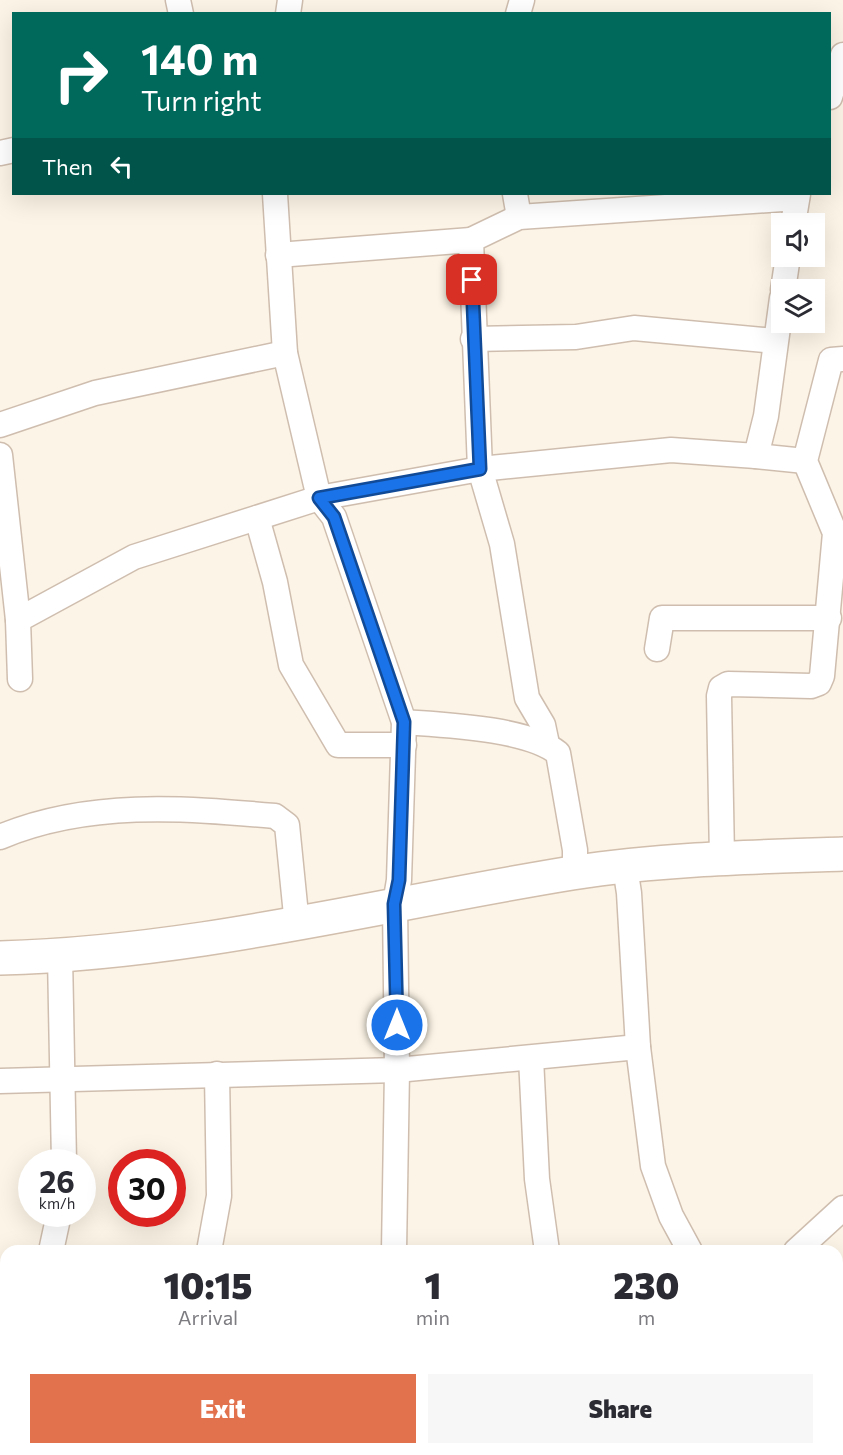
<!DOCTYPE html>
<html lang="en">
<head>
<meta charset="utf-8">
<style>
	:root { --surface:#fff; --page:#f7f7f7; --text:#2b2b33; --muted:#7c7c81; --accent:#e2724e }
	body { margin:0; font-family:Commissioner,sans-serif; background:var(--page); color:var(--text); height:100vh; display:flex; flex-direction:column; font-size:22px; white-space:nowrap }
	* { box-sizing:border-box; margin:0 }
	p { font-size:20px; color:var(--muted) }
	.icon { flex:none; width:33px; height:33px; fill:none; stroke:currentColor; stroke-width:2; stroke-linecap:round; stroke-linejoin:round }
	.map { position:relative; flex:1; overflow:hidden }
	.sheet { position:absolute; left:0px; top:1245px; width:843px; height:210px; display:flex; flex-direction:column; background:var(--surface); border-radius:18px 18px 0 0; box-shadow:0 6px 24px #0002 }
	.sheet>* { flex:none }
	.top-card { position:absolute; left:12px; top:12px; width:819px; height:183px; border-radius:0px; box-shadow:0 6px 24px #0002; background:#00695c; color:#fff; overflow:hidden }
	.controls { position:absolute; left:771px; top:213px; display:grid; gap:12px }
	.controls a { display:grid; place-items:center; width:54px; height:54px; border-radius:0px; background:var(--surface); box-shadow:0 6px 24px #0002; font-size:30px }
	.speed { position:absolute; left:18px; top:1149px; display:flex; gap:12px; font-size:30px; font-weight:700; text-align:center }
	.speed>* { display:grid; place-content:center; width:78px; height:78px; border-radius:50%; background:var(--surface); box-shadow:0 6px 24px #0002; line-height:1 }
	.speed small { font-size:15px; font-weight:400 }
	.speed .limit { border:9px solid #d22; background:#fff; color:#111 }
	.pin { position:absolute; display:grid; place-items:center; width:51px; height:51px; color:#fff; margin:-26px; border-radius:12px; box-shadow:0 3px 9px #0006 }
	.me { position:absolute; width:66px; margin:-33px; rotate:0deg; stroke-linejoin:round; filter:drop-shadow(0 0 4px #0008) }
	.turn { display:flex; align-items:center; gap:21px; height:126px; padding:0 30px; font-size:27px }
	.turn .icon { width:78px; height:78px; stroke-width:2.5 }
	.turn b { display:block; font-size:42px; line-height:51px }
	.then { display:flex; align-items:center; height:57px; padding:0 30px; background:#0003; gap:12px; font-size:22px }
	.eta { display:flex; justify-content:space-evenly; align-items:center; height:102px; text-align:center }
	.eta b { font-size:36px; font-weight:800; line-height:42px }
	.button { display:flex; gap:12px; margin-top:auto; padding:12px 30px }
	.button a { flex:1; height:69px; border-radius:0px; background:var(--accent); color:#fff; font-size:24px; font-weight:800; line-height:69px; text-align:center }
	.button a+a { background:var(--page); color:var(--text) }
	.map>svg:first-child { display:block }
	.lines { fill:none; stroke-linecap:round; stroke-linejoin:round }
	.river { stroke:#badee5; stroke-width:45 }
	.street-casing { stroke:#cfbeaf; stroke-width:27 }
	.secondary-casing { stroke:#d2beac; stroke-width:36 }
	.street { stroke:#fff; stroke-width:24 }
	.secondary { stroke:#fff; stroke-width:33 }
	.route-casing { stroke:#114b97; stroke-width:15 }
	.route { stroke:#1a73e8; stroke-width:10 }
</style>
</head>
<body>
<div class="map">
<svg width="843" height="1455" viewBox="0 0 843 1455">
	<rect width="100%" height="100%" fill="#fcf4e6"/>
	<g class="lines">
		<g class="river">
			<path d="M837,1326L843,1321"/>
			<path d="M0,1406L6,1408"/>
			<path d="M152,1449L176,1455"/>
			<path d="M630,1455L641,1449"/>
		</g>
		<g class="street-casing">
			<g id="street">
				<path d="M178,0L181,14"/>
				<path d="M288,14L290,0"/>
				<path d="M518,14L522,0"/>
				<path d="M830,97L843,55"/>
				<path d="M0,153L14,150"/>
				<path d="M275,194L285,353L319,498L334,517L404,722L399,880L395,904L397,1070L394,1251"/>
				<path d="M515,194L519,217"/>
				<path d="M793,224L798,194"/>
				<path d="M471,240L480,469L502,544L527,698L543,725L547,744"/>
				<path d="M278,255L471,240L519,217L797,198"/>
				<path d="M783,290L788,256"/>
				<path d="M473,339L576,337L634,328L775,341"/>
				<path d="M0,425L95,393L285,353"/>
				<path d="M0,455L18,620"/>
				<path d="M756,456L805,461"/>
				<path d="M257,518L275,582L291,665L338,745H404"/>
				<path d="M657,649L662,618H829"/>
				<path d="M20,679L18,620L134,557L319,498L480,469L671,450L756,456L766,416L782,298"/>
				<path d="M404,722C444,725 527,728 558,753L575,850V872"/>
				<path d="M0,837C88,800 183,808 275,816L287,825L297,925"/>
				<path d="M722,858L719,696L721,688L728,684L811,686L819,683L822,676L835,533L805,461L831,360L843,359"/>
				<path d="M625,867L629,893L638,1047L653,1166L671,1216L690,1251"/>
				<path d="M60,956L64,1162"/>
				<path d="M531,1058L537,1179L547,1251"/>
				<path d="M0,1081L397,1070L638,1047"/>
				<path d="M51,1251L59,1214"/>
				<path d="M209,1251L219,1196L217,1074"/>
				<path d="M796,1251L843,1208"/>
				<path d="M0,1318L6,1321"/>
				<path d="M837,1407L843,1402"/>
				<path d="M391,1455V1449"/>
				<path d="M764,1455L774,1449"/>
			</g>
		</g>
		<g class="secondary-casing">
			<path id="secondary" d="M0,958C194,953 381,904 572,873C661,859 753,857 843,854"/>
		</g>
		<use href="#street" class="street"/>
		<use href="#secondary" class="secondary"/>
	</g>
	<g class="lines">
		<g class="route-casing">
			<path id="route" d="M397,1025L394,904L399,880L404,722L334,517L319,498L480,469L472,280"/>
		</g>
		<use href="#route" class="route"/>
	</g>
</svg>
<div class="controls">
<a><svg class="icon" aria-label="sound" viewBox="0 0 24 24"><path d="M4 9h4l5-4v14l-5-4H4zM17 9q2 3 0 6"/></svg></a>
<a><svg class="icon" aria-label="layers" viewBox="0 0 24 24"><path d="M12 4l9 5-9 5-9-5zM3 14l9 5 9-5"/></svg></a>
</div>
<div class="speed"><div>26<small>km/h</small></div><div class="limit">30</div></div>
<div class="pin" style="left:472px;top:280px;background:#d93025"><svg class="icon" aria-label="arrive" viewBox="0 0 24 24"><path d="M6 21V4h12l-3 4 3 4H6"/></svg></div>
<svg class="me" style="left:397px;top:1025px" viewBox="-20 -20 40 40"><circle r="17" fill="#1a73e8" stroke="#fff" stroke-width="3"/><path d="M0-11L8 9 0 5-8 9z" fill="#fff"/></svg>
<div class="top-card">
<div class="turn"><svg class="icon" aria-label="right" viewBox="0 0 24 24"><path d="M7 20v-9h11M14 6l5 5-5 5"/></svg><div><b>140 m</b>Turn right</div></div>
<div class="then">Then<svg class="icon" aria-label="left" viewBox="0 0 24 24"><path d="M17 20v-9H6M10 6l-5 5 5 5"/></svg></div>
</div>
<section class="sheet">
<div class="eta">
<div><b>10:15</b><p>Arrival</p></div>
<div><b>1</b><p>min</p></div>
<div><b>230</b><p>m</p></div>
</div>
<div class="button"><a>Exit</a><a>Share</a></div>
</section>
</div>
</body>
</html>
